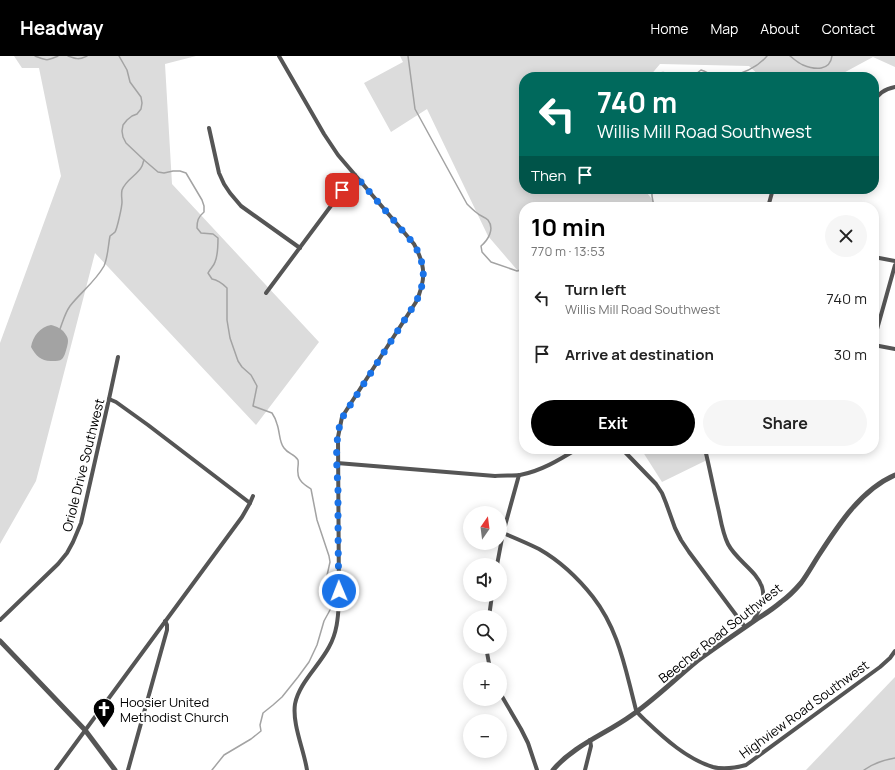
<!DOCTYPE html>
<html lang="en">
<head>
<meta charset="utf-8">
<style>
	:root { --surface:#fff; --page:#f6f6f6; --text:#222; --muted:#767676; --accent:#000 }
	body { margin:0; font-family:Manrope,sans-serif; background:var(--page); color:var(--text); height:100vh; display:flex; flex-direction:column; font-size:15px; white-space:nowrap }
	* { box-sizing:border-box; margin:0 }
	p { font-size:13px; color:var(--muted) }
	.icon { flex:none; width:22px; height:22px; fill:none; stroke:currentColor; stroke-width:2; stroke-linecap:round; stroke-linejoin:round }
	.map { position:relative; flex:1; overflow:hidden }
	.panel { position:absolute; left:519px; top:146px; width:360px; height:252px; display:flex; flex-direction:column; background:var(--surface); border-radius:16px; box-shadow:0 2px 10px #0003 }
	.panel>* { flex:none }
	.hud { position:absolute; left:519px; top:16px; width:360px; height:122px; border-radius:16px; box-shadow:0 2px 10px #0003; background:#00695c; color:#fff; overflow:hidden }
	.needle { width:26px; rotate:14deg }
	.buttons { position:absolute; left:463px; top:450px; display:grid; gap:8px }
	.buttons a { display:grid; place-items:center; width:44px; height:44px; border-radius:50%; background:var(--surface); box-shadow:0 2px 10px #0003; font-size:20px }
	.pin { position:absolute; display:grid; place-items:center; width:34px; height:34px; color:#fff; margin:-17px; border-radius:8px; box-shadow:0 2px 6px #0006 }
	.me { position:absolute; width:44px; margin:-22px; rotate:359deg; stroke-linejoin:round; filter:drop-shadow(0 0 3px #0008) }
	.turn { display:flex; align-items:center; gap:14px; height:84px; padding:0 12px; font-size:18px }
	.turn .icon { width:52px; height:52px; stroke-width:2.5 }
	.turn b { display:block; font-size:28px; line-height:34px }
	.then { display:flex; align-items:center; height:38px; padding:0 12px; background:#0003; gap:8px; font-size:15px }
	.round { display:grid; place-items:center; flex:none; width:42px; height:42px; border-radius:21px; background:var(--page) }
	.summary { display:flex; align-items:center; justify-content:space-between; height:68px; padding:0 12px }
	h1 { font-size:24px; font-weight:700; line-height:30px; color:var(--accent) }
	.cta { display:flex; gap:8px; margin-top:auto; padding:8px 12px }
	.cta a { flex:1; height:46px; border-radius:24px; background:var(--accent); color:#fff; font-size:16px; font-weight:700; line-height:46px; text-align:center }
	.cta a+a { background:var(--page); color:var(--text) }
	ul { padding:0; list-style:none }
	li { display:flex; align-items:center; gap:12px; height:56px; padding:0 12px }
	li div { flex:1 }
	li b { display:block; font-size:15px }
	li em { font-style:normal }
	header { display:flex; align-items:center; gap:24px; box-sizing:border-box; height:56px; padding:0 20px; background:var(--accent); color:#fff }
	header strong { font-size:19px }
	nav { display:flex; gap:22px; margin-inline-start:auto; font-size:14px }
	.map>svg:first-child { display:block }
	.green { fill:#dcdcdc }
	.water { fill:#a3a3a3 }
	.lines { fill:none; stroke-linecap:round; stroke-linejoin:round }
	.stream { stroke:#a3a3a3; stroke-width:1.5 }
	.minor { stroke:#555; stroke-width:4 }
	.tertiary { stroke:#555; stroke-width:5 }
	.route { stroke:#1a73e8; stroke-width:7; stroke-dasharray:0 12.6 }
	.labels { text-anchor:middle; dominant-baseline:central; stroke-width:4; stroke-linejoin:round; paint-order:stroke }
	.street-label { font-size:13px; fill:#000; stroke:#fff }
	.poi-label { font-size:13px; fill:#000; stroke:#fff; text-anchor:start }
</style>
</head>
<body>
<header>
<strong>Headway</strong>
<nav><a>Home</a><a>Map</a><a>About</a><a>Contact</a></nav>
</header>
<div class="map">
<svg width="895" height="714" viewBox="0 0 895 714">
	<rect width="100%" height="100%" fill="#fff"/>
	<g class="green">
		<path d="M14,0H196L165,8L172,128L319,286L256,369L95,197L36,425L0,488V287L61,120L39,12H22Z"/>
		<path d="M400,0H895V11L873,1L836,21H761L749,10L660,8L649,21H524V133H644L658,151H524V222L488,180L427,53L391,76L364,27L403,6Z"/>
		<path d="M641,393H706L707,404L662,426Z"/>
		<path d="M895,621V714H806Z"/>
	</g>
	<path class="water" d="M51,269C56,270 63,273 66,279C69,283 68,287 67,291C66,294 65,300 62,303C60,305 56,305 53,305C42,306 36,300 31,291C33,280 40,271 51,269Z"/>
	<g class="lines">
		<g class="stream">
			<path d="M35,0C48,5 46,5 58,0"/>
			<path d="M68,0C76,3 79,4 87,0"/>
			<path d="M119,0L127,14L130,26L141,41L142,47L141,53L137,58L132,60L127,64L123,69L122,75L123,81L126,87L144,104L158,116L164,117L173,115H180L186,117L202,144L204,150V156C198,161 197,165 197,172L201,177L213,178L218,182C218,190 218,199 215,206C214,210 210,213 208,217L212,223C218,224 222,227 227,232V264L230,282L238,305L242,311L251,319L257,330L253,350L272,357C274,360 276,364 277,368C280,376 279,386 284,392C288,398 295,398 298,404C299,409 297,412 298,417C298,425 305,429 311,433L317,464L329,500L330,506L326,524L331,535L332,548L330,554L324,565L317,589L309,606L298,621L282,641L273,649L263,657L260,669L261,675L251,683L224,699L212,714"/>
			<path d="M408,0L415,53L467,148C470,151 473,154 477,157C480,160 485,161 488,164C495,173 488,184 481,190L482,196L491,206L517,215L524,213"/>
			<path d="M790,0C794,3 798,7 803,9C815,14 830,15 832,0"/>
			<path d="M656,21C663,12 668,19 676,21"/>
			<path d="M685,21L696,18L701,14C708,16 711,20 718,21"/>
			<path d="M727,21C742,18 757,12 767,0"/>
			<path d="M647,133L652,138V140L654,151"/>
			<path d="M60,273C63,265 65,257 70,250C81,236 95,226 104,210C108,201 108,190 110,180C110,180 114,177 115,176C117,173 122,151 122,146C122,142 121,139 122,134C126,123 138,119 142,110C143,108 143,106 144,104"/>
			<path d="M864,714C874,707 883,704 895,702"/>
		</g>
		<g class="minor">
			<path d="M279,0L324,78L338,99L414,188C426,210 426,224 416,246L342,361L338,381L339,546C338,562 337,577 329,591C319,610 299,627 295,648C292,668 304,694 307,714"/>
			<path d="M874,46C878,37 885,33 895,31"/>
			<path d="M209,72L219,117L224,128L230,137L241,150L300,192"/>
			<path d="M836,133L841,136L845,135L847,133"/>
			<path d="M768,151L773,133"/>
			<path d="M874,201L895,205"/>
			<path d="M266,237L351,123L355,119"/>
			<path d="M874,284L895,209"/>
			<path d="M874,289L895,293"/>
			<path d="M109,343L116,346L148,369L250,447"/>
			<path d="M622,393L656,428L662,437L666,447L675,472L681,484L689,496L745,571"/>
			<path d="M705,393C710,414 714,435 719,456C721,466 723,478 728,488C736,504 757,515 762,531C766,544 759,554 753,565"/>
			<path d="M337,407L495,420C503,419 512,420 520,419C541,415 559,404 577,393"/>
			<path d="M503,477C515,482 527,487 539,493C560,505 578,522 593,541C614,568 622,598 630,630C632,638 634,646 636,654C638,658 643,662 646,665C665,683 687,703 713,711C724,714 735,712 746,709L880,611L890,602L895,595"/>
			<path d="M497,509L503,477L519,419"/>
			<path d="M489,561L492,539"/>
			<path d="M0,564L58,508L67,497L73,486L81,467L109,343L118,301"/>
			<path d="M486,591L490,613"/>
			<path d="M500,637L521,673L528,687L537,714"/>
			<path d="M56,714L242,461L250,447L253,440"/>
			<path d="M128,714L167,574V569L165,565"/>
			<path d="M585,714L591,690L590,684"/>
		</g>
		<g class="tertiary">
			<path d="M0,585L85,674L115,714"/>
			<path d="M553,714C574,689 606,678 632,659C655,643 675,623 697,605C716,591 737,577 757,563C765,558 774,552 781,546C788,541 795,534 801,527C807,519 812,510 817,502C837,471 860,434 895,419"/>
		</g>
	</g>
	<g class="lines">
		<path class="route" d="M339,535C338,502 338,468 338,434C337,411 334,384 342,362L416,246C426,224 426,210 414,188L355,119L342,134"/>
	</g>
	<defs>
		<g id="church-pin" transform="scale(1.15)"><path d="M0 17L-7.5 6A9.5 9.5 0 1 1 7.5 6Z" fill="#000" stroke="#fff"/><path d="M-1.2-6h2.4v3.5h3.3v2.4h-3.3V6h-2.4V-.1h-3.3v-2.4h3.3Z" fill="#fff"/></g>
	</defs>
	<g fill-rule="evenodd">
		<use href="#church-pin" x="104" y="653"/>
	</g>
	<g class="labels">
		<g class="street-label">
			<text transform="translate(83 409) rotate(-76)">Oriole Drive Southwest</text>
			<text transform="translate(720 577) rotate(-38)">Beecher Road Southwest</text>
			<text transform="translate(804 653) rotate(-36)">Highview Road Southwest</text>
		</g>
		<g class="poi-label">
			<text x="120" y="646">Hoosier United<tspan x="120" dy="15">Methodist Church</tspan></text>
		</g>
	</g>
</svg>
<div class="buttons">
<a><svg class="needle" viewBox="-14 -14 28 28"><path d="M0-13l5 13h-10z" fill="#e53935"/><path d="M0 13l5-13h-10z" fill="#767676"/></svg></a>
<a><svg class="icon" aria-label="sound" viewBox="0 0 24 24"><path d="M4 9h4l5-4v14l-5-4H4zM17 9q2 3 0 6"/></svg></a>
<a><svg class="icon" aria-label="search" viewBox="0 0 24 24"><circle cx="10" cy="10" r="6"/><path d="M15 15l6 6"/></svg></a>
<a>+</a>
<a>−</a>
</div>
<div class="pin" style="left:342px;top:134px;background:#d93025"><svg class="icon" aria-label="arrive" viewBox="0 0 24 24"><path d="M6 21V4h12l-3 4 3 4H6"/></svg></div>
<svg class="me" style="left:339px;top:535px" viewBox="-20 -20 40 40"><circle r="17" fill="#1a73e8" stroke="#fff" stroke-width="3"/><path d="M0-11L8 9 0 5-8 9z" fill="#fff"/></svg>
<div class="hud">
<div class="turn"><svg class="icon" aria-label="left" viewBox="0 0 24 24"><path d="M17 20v-9H6M10 6l-5 5 5 5"/></svg><div><b>740 m</b>Willis Mill Road Southwest</div></div>
<div class="then">Then<svg class="icon" aria-label="arrive" viewBox="0 0 24 24"><path d="M6 21V4h12l-3 4 3 4H6"/></svg></div>
</div>
<section class="panel">
<div class="summary"><div><h1>10 min</h1><p>770 m · 13:53</p></div><a class="round"><svg class="icon" aria-label="close" viewBox="0 0 24 24"><path d="M6 6l12 12M18 6L6 18"/></svg></a></div>
<ul>
<li><svg class="icon" aria-label="left" viewBox="0 0 24 24"><path d="M17 20v-9H6M10 6l-5 5 5 5"/></svg><div><b>Turn left</b><p>Willis Mill Road Southwest</p></div><em>740 m</em></li>
<li><svg class="icon" aria-label="arrive" viewBox="0 0 24 24"><path d="M6 21V4h12l-3 4 3 4H6"/></svg><div><b>Arrive at destination</b></div><em>30 m</em></li>
</ul>
<div class="cta"><a>Exit</a><a>Share</a></div>
</section>
</div>
</body>
</html>
